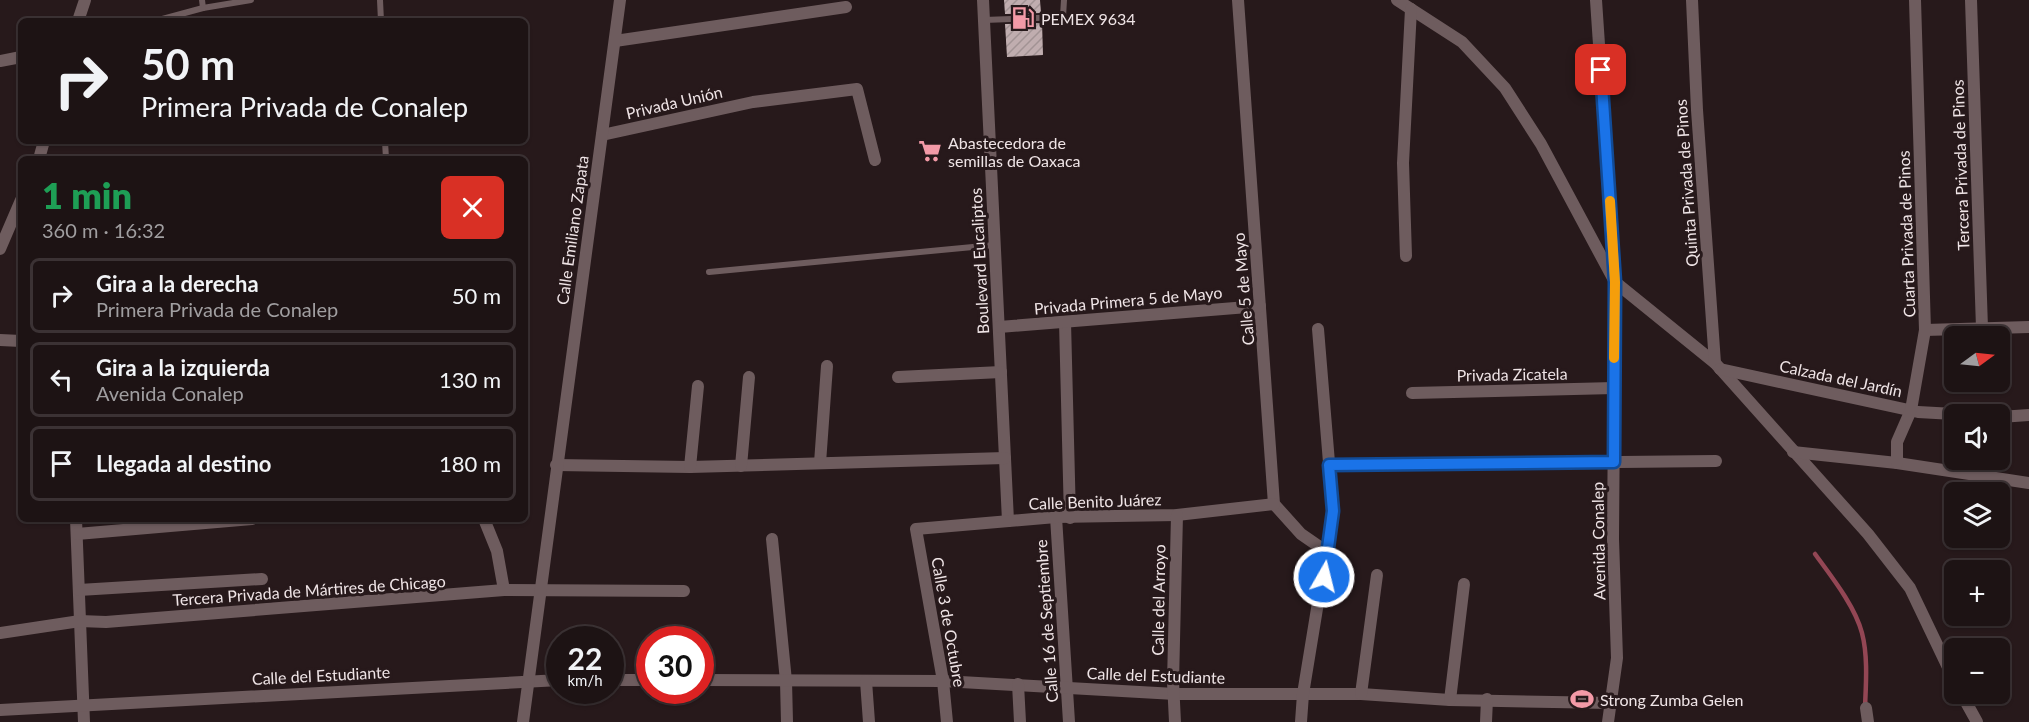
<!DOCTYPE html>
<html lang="es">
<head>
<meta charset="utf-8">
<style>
	:root { --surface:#1d1314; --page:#251c1d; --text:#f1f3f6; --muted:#a09ea0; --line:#3b3234 }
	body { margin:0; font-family:Lato,sans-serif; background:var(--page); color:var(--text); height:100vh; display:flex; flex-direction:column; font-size:22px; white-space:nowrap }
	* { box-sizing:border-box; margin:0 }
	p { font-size:20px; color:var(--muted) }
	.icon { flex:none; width:33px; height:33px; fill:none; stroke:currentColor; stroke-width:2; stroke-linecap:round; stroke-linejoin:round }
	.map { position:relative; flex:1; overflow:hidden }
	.side { position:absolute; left:18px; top:156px; width:510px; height:366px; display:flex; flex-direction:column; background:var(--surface); border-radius:9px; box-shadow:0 2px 4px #0004,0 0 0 2px var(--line) }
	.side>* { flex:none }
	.banner { position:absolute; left:18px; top:18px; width:510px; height:126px; border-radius:9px; box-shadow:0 2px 4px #0004,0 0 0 2px var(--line); background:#1d1314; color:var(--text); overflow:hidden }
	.needle { width:39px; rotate:75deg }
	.tools { position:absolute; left:1944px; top:326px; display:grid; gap:12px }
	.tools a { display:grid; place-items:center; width:66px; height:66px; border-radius:9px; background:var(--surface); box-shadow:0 2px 4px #0004,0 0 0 2px var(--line); font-size:30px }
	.speed { position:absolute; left:546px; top:626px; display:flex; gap:12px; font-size:30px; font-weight:700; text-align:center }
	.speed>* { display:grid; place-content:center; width:78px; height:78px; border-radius:50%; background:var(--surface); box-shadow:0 2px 4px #0004,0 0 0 2px var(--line); line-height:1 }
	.speed small { font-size:15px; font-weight:400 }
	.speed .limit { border:9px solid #d22; background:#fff; color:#111 }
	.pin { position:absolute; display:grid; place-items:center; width:51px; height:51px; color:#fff; margin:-26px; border-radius:12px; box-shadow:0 3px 9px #0006 }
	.me { position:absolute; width:66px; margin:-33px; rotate:8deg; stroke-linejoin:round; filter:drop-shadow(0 0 4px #0008) }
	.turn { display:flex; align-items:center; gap:21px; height:126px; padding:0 24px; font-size:27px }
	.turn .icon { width:78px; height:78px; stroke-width:2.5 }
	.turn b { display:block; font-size:42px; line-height:51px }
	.round { display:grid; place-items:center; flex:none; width:63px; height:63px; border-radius:9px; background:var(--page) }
	.overview { display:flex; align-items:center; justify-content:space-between; height:102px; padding:0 24px }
	h1 { font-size:36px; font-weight:800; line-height:45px; color:#1e9e55 }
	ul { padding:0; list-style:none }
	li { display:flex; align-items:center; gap:18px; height:75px; margin:0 12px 9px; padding:0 12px; border:3px solid var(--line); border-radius:9px }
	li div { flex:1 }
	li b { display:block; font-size:22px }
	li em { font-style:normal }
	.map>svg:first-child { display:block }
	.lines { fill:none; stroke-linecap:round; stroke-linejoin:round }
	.stream { stroke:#934654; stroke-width:4.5 }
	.building { fill:url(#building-hatch) }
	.lane { stroke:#6e5c5e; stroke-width:6 }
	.street { stroke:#6e5c5e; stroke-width:12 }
	.route-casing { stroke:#114b97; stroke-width:15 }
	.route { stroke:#1a73e8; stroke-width:10 }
	.slow { stroke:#f59e0b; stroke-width:10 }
	.labels { text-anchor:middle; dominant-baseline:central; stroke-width:6; stroke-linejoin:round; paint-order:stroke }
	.poi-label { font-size:16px; fill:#efe4e6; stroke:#27191b; text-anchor:start }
	.street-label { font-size:16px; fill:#efe4e6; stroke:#27191b }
</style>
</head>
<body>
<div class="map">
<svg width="2029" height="722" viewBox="0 0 2029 722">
	<defs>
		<pattern id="building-hatch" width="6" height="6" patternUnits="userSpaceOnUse" patternTransform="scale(1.5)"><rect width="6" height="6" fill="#c0adaf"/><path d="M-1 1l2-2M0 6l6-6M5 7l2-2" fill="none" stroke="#a29394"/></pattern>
	</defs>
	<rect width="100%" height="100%" fill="#27191b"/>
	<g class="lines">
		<path class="stream" d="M1815,554C1831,576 1855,606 1862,633C1868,656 1866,684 1865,707"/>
	</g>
	<g class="building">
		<path d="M1004,0H1040L1041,13L1005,14Z"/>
		<path d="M1042,23L1043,55L1007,57L1005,24Z"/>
	</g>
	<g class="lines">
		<g class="lane">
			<path d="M202,0L203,8L251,0"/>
			<path d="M380,0L381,21"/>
			<path d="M984,20L1063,17L1064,0"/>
			<path d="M155,21L203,8"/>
			<path d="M385,141L386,159"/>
			<path d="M709,272L994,245"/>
		</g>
		<g class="street">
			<path d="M983,0L1008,521"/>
			<path d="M1238,0L1274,504L1301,534L1327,552"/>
			<path d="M1397,0L1462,42L1505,88L1541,144L1615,282L1715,363L1868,534L1910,588L1954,680"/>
			<path d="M1596,0L1615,282L1613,539L1617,658L1608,722"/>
			<path d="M1692,0L1697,110L1715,363"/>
			<path d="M1971,0L1982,328"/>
			<path d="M78,21L85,0"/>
			<path d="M615,41L846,7"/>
			<path d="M0,61L21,57"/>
			<path d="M602,135L753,102L857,89L875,160"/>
			<path d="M39,159L44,141"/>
			<path d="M0,249L21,200"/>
			<path d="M1406,256L1403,163L1411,9"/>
			<path d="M1065,322L1070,518"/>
			<path d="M999,327L1260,306"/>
			<path d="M1925,330L2029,327"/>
			<path d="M0,340L21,341"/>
			<path d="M1720,369L1918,412L1954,414"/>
			<path d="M898,377L1001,372"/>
			<path d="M1412,393L1614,388"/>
			<path d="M2000,417L2029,415"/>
			<path d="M1793,452L1897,463L2029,483"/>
			<path d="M820,463L827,366"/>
			<path d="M1897,463V442L1911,410L1925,330L1915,0"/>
			<path d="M556,465L690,467L1005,458"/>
			<path d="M1329,465L1716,461"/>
			<path d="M741,466L749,377"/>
			<path d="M690,467L698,386"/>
			<path d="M1056,517L1069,722"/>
			<path d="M76,519L84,722"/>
			<path d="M484,519L497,551L504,590"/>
			<path d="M77,534L252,519"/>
			<path d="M772,539L786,681L787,722"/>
			<path d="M79,590L262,579"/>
			<path d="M0,633L80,621L106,622L504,590L684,591"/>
			<path d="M610,680H650"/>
			<path d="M700,680L943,681L1175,694H1361L1450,700L1611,703"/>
			<path d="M866,681L869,722"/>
			<path d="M1018,684L1020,722"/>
			<path d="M1961,693L1977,722"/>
			<path d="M1361,694L1377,575"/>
			<path d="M1450,700L1464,584"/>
			<path d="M1866,708L1868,722"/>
			<path d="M0,710L560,680"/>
			<path d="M523,722L620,0"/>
			<path d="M947,722L943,681L916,529L1056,517L1177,515L1274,504"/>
			<path d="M1175,722L1173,682L1177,515"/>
			<path d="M1301,722L1303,694L1333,511L1318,329"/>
			<path d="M1486,722L1487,699"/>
		</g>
	</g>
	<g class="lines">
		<g class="route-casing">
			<path id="route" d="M1324,577L1333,511L1329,465L1614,462L1615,282L1601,70"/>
		</g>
		<use href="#route" class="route"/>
		<path class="slow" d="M1610,201L1615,282L1614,358"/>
	</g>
	<defs>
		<g id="fuel-bare" transform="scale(1.8)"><path d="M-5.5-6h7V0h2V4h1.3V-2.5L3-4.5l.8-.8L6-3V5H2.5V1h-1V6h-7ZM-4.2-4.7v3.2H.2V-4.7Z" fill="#f39aa7" stroke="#27191b" stroke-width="2.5" paint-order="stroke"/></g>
		<g id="supermarket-bare" transform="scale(1.8)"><path d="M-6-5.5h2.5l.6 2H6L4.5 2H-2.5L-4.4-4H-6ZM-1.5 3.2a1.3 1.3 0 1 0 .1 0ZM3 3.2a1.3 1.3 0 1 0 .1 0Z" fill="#f39aa7" stroke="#27191b" stroke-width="2.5" paint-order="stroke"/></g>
		<g id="stadium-bare" transform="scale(1.8)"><path d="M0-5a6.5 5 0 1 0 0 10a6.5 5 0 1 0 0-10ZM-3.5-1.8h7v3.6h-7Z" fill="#f39aa7" stroke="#27191b" stroke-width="2.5" paint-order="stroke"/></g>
	</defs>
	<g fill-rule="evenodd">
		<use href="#fuel-bare" x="1023" y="18"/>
		<use href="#supermarket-bare" x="930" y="151"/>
		<use href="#stadium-bare" x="1582" y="699"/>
	</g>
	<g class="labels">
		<g class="poi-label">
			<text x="1041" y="18">PEMEX 9634</text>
			<text x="948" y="142">Abastecedora de<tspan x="948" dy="18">semillas de Oaxaca</tspan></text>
			<text x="1600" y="699">Strong Zumba Gelen</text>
		</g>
		<g class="street-label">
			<text transform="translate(674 102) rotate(-13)">Privada Unión</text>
			<text transform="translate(1960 165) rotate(-92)">Tercera Privada de Pinos</text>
			<text transform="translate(1686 183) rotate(-94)">Quinta Privada de Pinos</text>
			<text transform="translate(572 230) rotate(-82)">Calle Emiliano Zapata</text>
			<text transform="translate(1906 234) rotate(-92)">Cuarta Privada de Pinos</text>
			<text transform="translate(979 261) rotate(-93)">Boulevard Eucaliptos</text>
			<text transform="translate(1243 289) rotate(-95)">Calle 5 de Mayo</text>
			<text transform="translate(1128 300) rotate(-5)">Privada Primera 5 de Mayo</text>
			<text transform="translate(1512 374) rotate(-1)">Privada Zicatela</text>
			<text transform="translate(1841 378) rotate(12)">Calzada del Jardín</text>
			<text transform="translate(1095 501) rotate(-2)">Calle Benito Juárez</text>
			<text transform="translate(1598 541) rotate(-91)">Avenida Conalep</text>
			<text transform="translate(309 590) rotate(-4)">Tercera Privada de Mártires de Chicago</text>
			<text transform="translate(1158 600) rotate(-89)">Calle del Arroyo</text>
			<text transform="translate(1046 621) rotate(-94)">Calle 16 de Septiembre</text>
			<text transform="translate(949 622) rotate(80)">Calle 3 de Octubre</text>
			<text transform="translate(321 675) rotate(-3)">Calle del Estudiante</text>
			<text transform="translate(1156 675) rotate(2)">Calle del Estudiante</text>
		</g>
	</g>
</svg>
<div class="tools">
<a><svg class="needle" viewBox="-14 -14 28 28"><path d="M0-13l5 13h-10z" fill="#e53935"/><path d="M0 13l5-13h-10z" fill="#a09ea0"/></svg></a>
<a><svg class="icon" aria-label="sound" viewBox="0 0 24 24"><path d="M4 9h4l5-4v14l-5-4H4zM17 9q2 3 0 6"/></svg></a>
<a><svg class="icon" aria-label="layers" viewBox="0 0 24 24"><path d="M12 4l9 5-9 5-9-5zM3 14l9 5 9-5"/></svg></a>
<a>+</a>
<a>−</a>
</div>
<div class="speed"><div>22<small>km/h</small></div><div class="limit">30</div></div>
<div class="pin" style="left:1601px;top:70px;background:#d93025"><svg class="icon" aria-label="arrive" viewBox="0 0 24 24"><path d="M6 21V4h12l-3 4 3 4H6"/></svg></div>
<svg class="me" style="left:1324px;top:577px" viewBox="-20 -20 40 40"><circle r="17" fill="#1a73e8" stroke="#fff" stroke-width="3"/><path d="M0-11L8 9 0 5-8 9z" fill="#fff"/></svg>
<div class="banner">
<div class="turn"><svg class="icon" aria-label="right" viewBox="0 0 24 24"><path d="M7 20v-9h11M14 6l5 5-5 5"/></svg><div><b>50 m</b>Primera Privada de Conalep</div></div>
</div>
<section class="side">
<div class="overview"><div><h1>1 min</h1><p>360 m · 16:32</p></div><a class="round" style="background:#d93025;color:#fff"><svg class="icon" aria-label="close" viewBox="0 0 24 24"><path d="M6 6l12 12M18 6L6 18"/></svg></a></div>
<ul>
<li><svg class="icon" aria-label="right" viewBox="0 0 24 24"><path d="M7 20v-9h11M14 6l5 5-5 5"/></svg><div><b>Gira a la derecha</b><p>Primera Privada de Conalep</p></div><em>50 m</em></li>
<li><svg class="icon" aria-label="left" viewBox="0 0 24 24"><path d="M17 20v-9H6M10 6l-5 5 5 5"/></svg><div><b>Gira a la izquierda</b><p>Avenida Conalep</p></div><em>130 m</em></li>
<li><svg class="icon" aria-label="arrive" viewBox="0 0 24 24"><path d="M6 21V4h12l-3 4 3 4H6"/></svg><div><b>Llegada al destino</b></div><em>180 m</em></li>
</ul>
</section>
</div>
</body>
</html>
